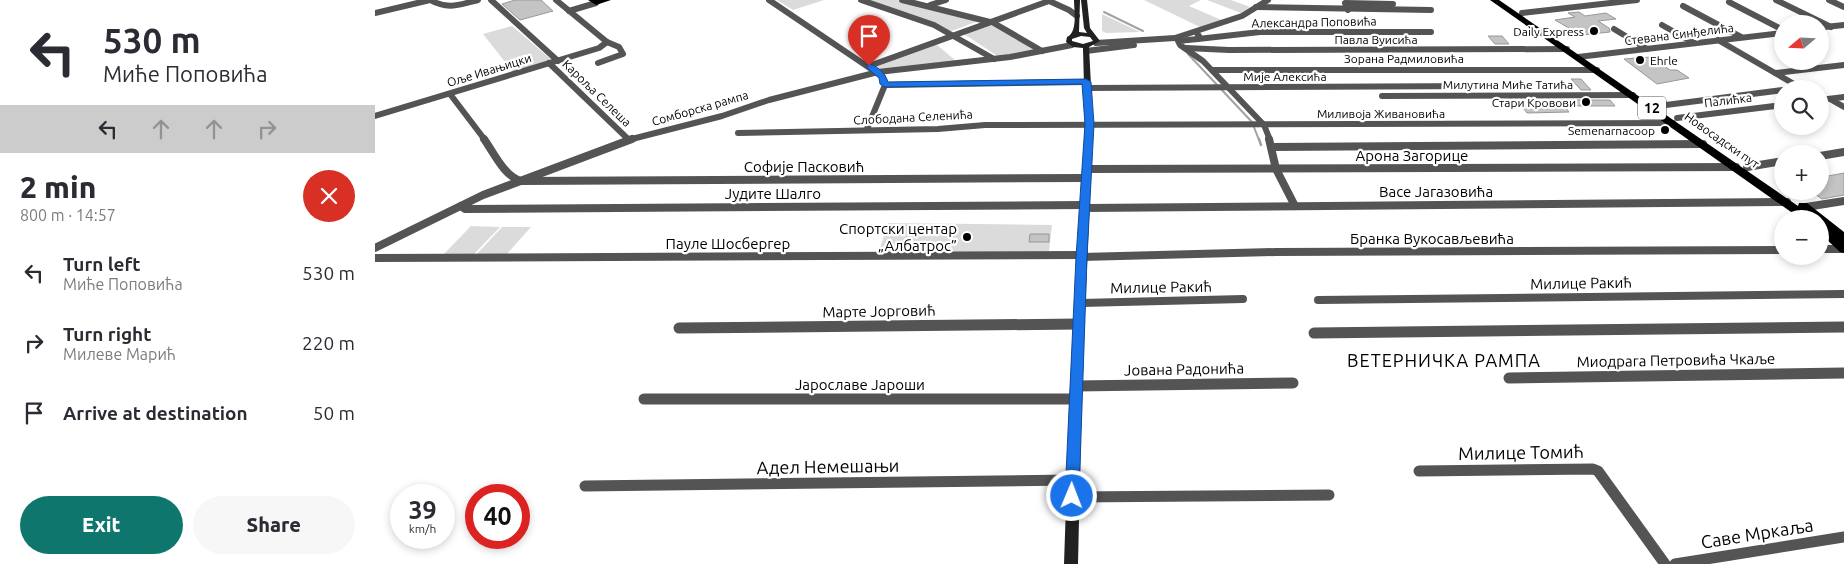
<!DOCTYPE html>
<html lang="en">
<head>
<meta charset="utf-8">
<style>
	:root { --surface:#fff; --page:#f7f7f7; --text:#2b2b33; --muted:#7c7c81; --accent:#0f766e }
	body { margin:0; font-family:Ubuntu,sans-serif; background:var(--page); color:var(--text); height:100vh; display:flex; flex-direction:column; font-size:19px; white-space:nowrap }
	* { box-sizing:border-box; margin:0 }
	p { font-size:16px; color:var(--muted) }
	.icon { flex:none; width:28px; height:28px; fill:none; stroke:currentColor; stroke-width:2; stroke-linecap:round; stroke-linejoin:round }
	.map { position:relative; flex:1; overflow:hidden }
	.panel { display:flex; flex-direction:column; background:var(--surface); width:375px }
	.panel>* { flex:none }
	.guide { background:#fff; color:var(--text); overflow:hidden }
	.needle { width:32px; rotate:251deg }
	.tools { position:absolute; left:1399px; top:15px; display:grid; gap:10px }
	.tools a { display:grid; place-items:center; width:55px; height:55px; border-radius:50%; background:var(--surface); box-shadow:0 2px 8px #0003; font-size:25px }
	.speed { position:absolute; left:15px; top:484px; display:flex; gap:10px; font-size:25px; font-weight:700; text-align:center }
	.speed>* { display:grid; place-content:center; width:65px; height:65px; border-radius:50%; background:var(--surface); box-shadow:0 2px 8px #0003; line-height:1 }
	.speed small { font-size:12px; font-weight:400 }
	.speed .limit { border:8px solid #d22; background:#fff; color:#111 }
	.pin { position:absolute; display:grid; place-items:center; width:42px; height:42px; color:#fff; margin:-51px -21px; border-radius:50% 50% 50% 0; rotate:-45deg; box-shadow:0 0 5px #0007 }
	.pin .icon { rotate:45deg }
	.me { position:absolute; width:55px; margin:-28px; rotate:1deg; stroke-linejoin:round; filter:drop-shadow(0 0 4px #0008) }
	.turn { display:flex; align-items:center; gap:18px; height:105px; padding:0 20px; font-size:22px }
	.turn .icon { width:65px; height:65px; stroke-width:2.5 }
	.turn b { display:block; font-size:35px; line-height:42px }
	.lanes { display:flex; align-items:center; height:48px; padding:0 20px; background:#0003; justify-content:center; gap:25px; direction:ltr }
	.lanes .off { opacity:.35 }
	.round { display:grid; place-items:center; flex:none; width:52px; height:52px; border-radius:26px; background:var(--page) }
	.head { display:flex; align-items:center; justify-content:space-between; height:85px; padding:0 20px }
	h1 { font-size:30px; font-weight:800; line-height:38px }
	.action { display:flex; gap:10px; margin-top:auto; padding:10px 20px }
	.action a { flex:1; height:58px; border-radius:30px; background:var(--accent); color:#fff; font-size:20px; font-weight:800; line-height:58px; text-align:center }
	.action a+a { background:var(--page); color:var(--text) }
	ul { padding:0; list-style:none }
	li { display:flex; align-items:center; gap:15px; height:70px; padding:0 20px }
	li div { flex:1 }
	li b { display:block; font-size:19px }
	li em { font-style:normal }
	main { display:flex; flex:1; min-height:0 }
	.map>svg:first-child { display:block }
	.green { fill:#dbdbdb }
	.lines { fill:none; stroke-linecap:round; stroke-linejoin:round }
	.stream-far1 { stroke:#a2a2a2; stroke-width:2 }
	.stream { stroke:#a2a2a2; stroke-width:2.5 }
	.building { fill:#c4c4c4; stroke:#989898 }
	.street-far2 { stroke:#545454; stroke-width:6 }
	.street-far1 { stroke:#545454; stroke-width:8 }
	.street { stroke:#545454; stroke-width:11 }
	.secondary { fill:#212121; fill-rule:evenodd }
	.primary { fill:#000; fill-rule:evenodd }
	.route { fill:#1a73e8; stroke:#114b97 }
	.poi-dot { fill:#000; stroke:#fff; stroke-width:2 }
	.labels { text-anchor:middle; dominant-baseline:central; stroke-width:4.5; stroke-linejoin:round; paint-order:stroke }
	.far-street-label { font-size:12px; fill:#000; stroke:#fff }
	.far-poi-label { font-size:12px; fill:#000; stroke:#fff; text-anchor:end }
	.shield { fill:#fff; stroke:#4c4c4c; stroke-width:1 }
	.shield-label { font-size:14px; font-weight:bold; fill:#000 }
	.street-label { font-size:15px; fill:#000; stroke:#fff }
	.poi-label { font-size:15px; fill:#000; stroke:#fff; text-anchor:end }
	.quarter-label { font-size:18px; letter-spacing:1px; fill:#000; stroke:#fff }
	.near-street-label { font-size:18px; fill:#000; stroke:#fff }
</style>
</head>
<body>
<main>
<section class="panel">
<div class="guide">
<div class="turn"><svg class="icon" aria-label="left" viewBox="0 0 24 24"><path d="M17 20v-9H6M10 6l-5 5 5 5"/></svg><div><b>530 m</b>Миће Поповића</div></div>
<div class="lanes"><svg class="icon" aria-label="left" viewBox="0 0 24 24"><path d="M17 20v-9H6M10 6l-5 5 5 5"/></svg><svg class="icon off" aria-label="ahead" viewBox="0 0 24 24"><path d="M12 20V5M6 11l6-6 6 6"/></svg><svg class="icon off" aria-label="ahead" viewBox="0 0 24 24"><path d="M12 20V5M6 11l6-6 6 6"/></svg><svg class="icon off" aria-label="right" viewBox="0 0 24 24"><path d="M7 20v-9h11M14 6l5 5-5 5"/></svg></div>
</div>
<div class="head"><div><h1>2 min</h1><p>800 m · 14:57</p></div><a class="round" style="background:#d93025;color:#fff"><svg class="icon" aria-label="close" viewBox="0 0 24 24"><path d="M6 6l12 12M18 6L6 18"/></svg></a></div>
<ul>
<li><svg class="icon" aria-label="left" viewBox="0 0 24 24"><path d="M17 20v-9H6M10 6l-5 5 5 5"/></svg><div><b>Turn left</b><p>Миће Поповића</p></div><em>530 m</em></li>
<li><svg class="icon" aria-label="right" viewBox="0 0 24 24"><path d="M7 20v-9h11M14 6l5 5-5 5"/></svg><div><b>Turn right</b><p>Милеве Марић</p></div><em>220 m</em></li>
<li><svg class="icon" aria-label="arrive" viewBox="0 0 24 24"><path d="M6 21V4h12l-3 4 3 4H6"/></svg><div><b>Arrive at destination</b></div><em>50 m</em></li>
</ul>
<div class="action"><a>Exit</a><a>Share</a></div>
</section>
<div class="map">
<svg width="1469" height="564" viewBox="0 0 1469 564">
	<rect width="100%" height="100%" fill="#fff"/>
	<g class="green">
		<path d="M402,0H449L418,10Z"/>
		<path d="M489,0H522L606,20L574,32Z"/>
		<path d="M769,0H826L814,6L849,21L827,28Z"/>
		<path d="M832,0H856L875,7L866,13Z"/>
		<path d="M727,14L765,32L731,33L727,31Z"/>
		<path d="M617,24L664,50L624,57L589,34Z"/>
		<path d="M137,26L178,61L138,72L108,34Z"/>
		<path d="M561,44L581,61L504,70L501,68V66Z"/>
		<path d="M513,223L677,225L674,251L503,254Z"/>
		<path d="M96,226L125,227L98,255H68Z"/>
		<path d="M127,227H156L131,255H101Z"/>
	</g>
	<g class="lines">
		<g class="stream-far1">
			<path d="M729,12L768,31"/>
			<path d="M813,54L877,122L884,140"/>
		</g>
		<path class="stream" d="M884,139L886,145"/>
	</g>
	<g class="building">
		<path d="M140,0H166L178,11L145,20L127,4Z"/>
		<path d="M1204,12L1210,16L1231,13L1241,19L1223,21L1234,28L1235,32L1206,35L1180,20L1200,17L1193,13Z"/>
		<path d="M1113,36H1127L1134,44H1120Z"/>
		<path d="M1276,57L1295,70H1302L1314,78L1282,84L1249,59Z"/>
		<path d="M1196,79H1206L1216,90H1206Z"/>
		<path d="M1184,100H1235L1240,106H1189Z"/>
		<path d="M1188,104L1194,112L1152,113L1146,105Z"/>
		<path d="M1445,171L1453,176L1469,173V195L1447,199L1436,191H1445Z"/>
		<path d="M655,234H674V242H654Z"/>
	</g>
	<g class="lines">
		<g class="street-far2">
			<path d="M116,0L183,61"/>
			<path d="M181,0L232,42L244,47L248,54L223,63"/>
			<path d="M394,0L508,77L510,85L492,129"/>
			<path d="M486,0L559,25L619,59"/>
			<path d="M527,0L615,22"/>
			<path d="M672,0L694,10L702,16"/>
			<path d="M1401,0L1456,27"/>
			<path d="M1454,0L1469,7"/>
			<path d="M1354,2L1408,30"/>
			<path d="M555,5L571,0"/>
			<path d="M1308,6L1366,37"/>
			<path d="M881,7L1056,10"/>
			<path d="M973,10L970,3L1018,4"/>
			<path d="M194,11L221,3"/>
			<path d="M0,13L55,0C73,10 84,5 103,0"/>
			<path d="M1147,13L1262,0"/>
			<path d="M617,22L667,51"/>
			<path d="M1287,25L1319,43"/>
			<path d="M1450,27L1469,25"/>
			<path d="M1239,29L1272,49"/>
			<path d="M821,32L824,36L823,39L803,41L805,45L828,61L889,125L895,140"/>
			<path d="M823,39L885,32H1056"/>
			<path d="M1343,40L1419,84L1422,87L1419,89"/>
			<path d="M721,43L800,38L867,16L893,0"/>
			<path d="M811,48L854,50L1192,49"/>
			<path d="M711,51L759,45"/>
			<path d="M1203,57L1408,33"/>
			<path d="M174,63L254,140"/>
			<path d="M494,66L674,1"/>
			<path d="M837,70H1222"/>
			<path d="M1400,73L1469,65"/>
			<path d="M510,85L711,82"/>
			<path d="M712,88L1109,86"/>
			<path d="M75,94L110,140"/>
			<path d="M1007,96L1258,95"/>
			<path d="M1455,99L1469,107"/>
			<path d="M1445,100L1469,97"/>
			<path d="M1283,106L1408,90"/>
			<path d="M0,116L224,48L232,42"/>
			<path d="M1302,118L1408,105"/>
			<path d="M363,133L563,129L610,125L1298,123"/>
			<path d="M253,140L347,116L394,100L503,72L635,57L697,45"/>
		</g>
		<g class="street-far1">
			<path d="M109,139C119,153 129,176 146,181L711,178"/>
			<path d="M894,139L901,169L920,206"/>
			<path d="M897,147L1328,144"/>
			<path d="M1445,156L1469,152"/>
			<path d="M1372,167L1408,161"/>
			<path d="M712,169L1361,167"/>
			<path d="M86,206L90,209L710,205"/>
			<path d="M1431,207L1469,201"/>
			<path d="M710,208L1412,202"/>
			<path d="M0,248L108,195L257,139"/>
			<path d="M1445,249H1469"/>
			<path d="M707,257L901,252L1408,250"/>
			<path d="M0,258L707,255"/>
			<path d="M943,300L1469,294"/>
			<path d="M706,303L868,299"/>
		</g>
		<g class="street">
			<path d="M304,328L704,324"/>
			<path d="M939,333L1469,327"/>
			<path d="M1134,378L1469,373"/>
			<path d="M701,386L918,383"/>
			<path d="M269,399H701"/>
			<path d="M1044,471L1218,469L1223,471L1290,564"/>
			<path d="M210,486L697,480"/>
			<path d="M697,497L954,495"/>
			<path d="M1300,564L1469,537"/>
		</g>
		<path class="secondary" d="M699,0H705L704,32L712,33L709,28L706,0H712L715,28L725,41L714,47L718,124L707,386L703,564H689L695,386L710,124L708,48L698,47L691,42L692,37C703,32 699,11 699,0ZM706,36L715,37L718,41L708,44L697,41V39Z"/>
		<g class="primary">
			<path d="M213,0H236L221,5Z"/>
			<path d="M1115,0H1124L1423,206L1424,203H1432L1469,232V253L1465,252L1449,237L1447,234L1452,230L1445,224V219H1426Z"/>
		</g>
	</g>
	<path class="route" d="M492,64C500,63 511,74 513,82L711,79L716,82L719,124L712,257L704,496L702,501L697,503L692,501L690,496L701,257L710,124L707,84L510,87L505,84L504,78L492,68Z"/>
	<g class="poi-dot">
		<circle cx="1219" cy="31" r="5"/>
		<circle cx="1265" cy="60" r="5"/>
		<circle cx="1211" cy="102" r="5"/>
		<circle cx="1290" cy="130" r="5"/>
		<circle cx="592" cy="237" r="5"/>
	</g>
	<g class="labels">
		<g class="far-street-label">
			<text transform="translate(939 22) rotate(-1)">Александра Поповића</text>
			<text transform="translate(1304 34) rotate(-7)">Стевана Синђелића</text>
			<text x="1001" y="39">Павла Вуисића</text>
			<text x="1029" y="58">Зорана Радмиловића</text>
			<text transform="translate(114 70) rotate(-17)">Оље Ивањицки</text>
			<text x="910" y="76">Мије Алексића</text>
			<text x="1133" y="84">Милутина Миће Татића</text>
			<text transform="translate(222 93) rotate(44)">Кароља Селеша</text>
			<text transform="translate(1353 100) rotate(-7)">Палићка</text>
			<text transform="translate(325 108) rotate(-16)">Сомборска рампа</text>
			<text x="1006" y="113">Миливоја Живановића</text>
			<text transform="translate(538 117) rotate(-3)">Слободана Селенића</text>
			<text transform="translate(1347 140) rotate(35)">Новосадски пут</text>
		</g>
		<g class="far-poi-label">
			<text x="1209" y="31">Daily Express</text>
			<text x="1275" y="60" text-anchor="start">Ehrle</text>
			<text x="1201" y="102">Стари Кровови</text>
			<text x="1280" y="130">Semenarnacoop</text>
		</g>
		<rect class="shield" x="1263" y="96.5" width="28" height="23" rx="4"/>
		<g class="shield-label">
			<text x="1277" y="108">12</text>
		</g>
		<g class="street-label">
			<text x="1037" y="155">Арона Загорице</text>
			<text x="429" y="166">Софије Пасковић</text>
			<text x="1061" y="191">Васе Јагазовића</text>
			<text x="398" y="193">Јудите Шалго</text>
			<text x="1057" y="238">Бранка Вукосављевића</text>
			<text x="353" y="243">Пауле Шосбергер</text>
			<text transform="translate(1206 283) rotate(-1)">Милице Ракић</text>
			<text transform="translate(786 287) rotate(-1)">Милице Ракић</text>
			<text transform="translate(504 311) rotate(-1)">Марте Јорговић</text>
			<text transform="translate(1301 360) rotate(-1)">Миодрага Петровића Чкаље</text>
			<text transform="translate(809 369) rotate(-1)">Јована Радонића</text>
			<text x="485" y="384">Јарославе Јароши</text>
		</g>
		<g class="poi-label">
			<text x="582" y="228">Спортски центар<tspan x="582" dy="17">„Албатрос”</tspan></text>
		</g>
		<g class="quarter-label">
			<text x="1069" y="360">ВЕТЕРНИЧКА РАМПА</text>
		</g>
		<g class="near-street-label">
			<text transform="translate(1146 452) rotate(-1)">Милице Томић</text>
			<text transform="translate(453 466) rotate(-1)">Адел Немешањи</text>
			<text transform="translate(1382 533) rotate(-9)">Саве Мркаља</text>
		</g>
	</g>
</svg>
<div class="tools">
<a><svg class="needle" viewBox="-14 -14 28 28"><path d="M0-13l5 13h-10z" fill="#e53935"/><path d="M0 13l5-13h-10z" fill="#7c7c81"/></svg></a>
<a><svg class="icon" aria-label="search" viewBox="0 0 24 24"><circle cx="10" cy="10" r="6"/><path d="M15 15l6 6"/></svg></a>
<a>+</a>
<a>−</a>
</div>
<div class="speed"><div>39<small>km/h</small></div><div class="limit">40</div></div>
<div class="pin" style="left:494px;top:66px;background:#d93025"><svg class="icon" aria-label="arrive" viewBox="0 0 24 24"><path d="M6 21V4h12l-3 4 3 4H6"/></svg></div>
<svg class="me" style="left:697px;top:496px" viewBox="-20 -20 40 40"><circle r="17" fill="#1a73e8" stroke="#fff" stroke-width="3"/><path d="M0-11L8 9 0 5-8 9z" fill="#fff"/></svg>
</div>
</main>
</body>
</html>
